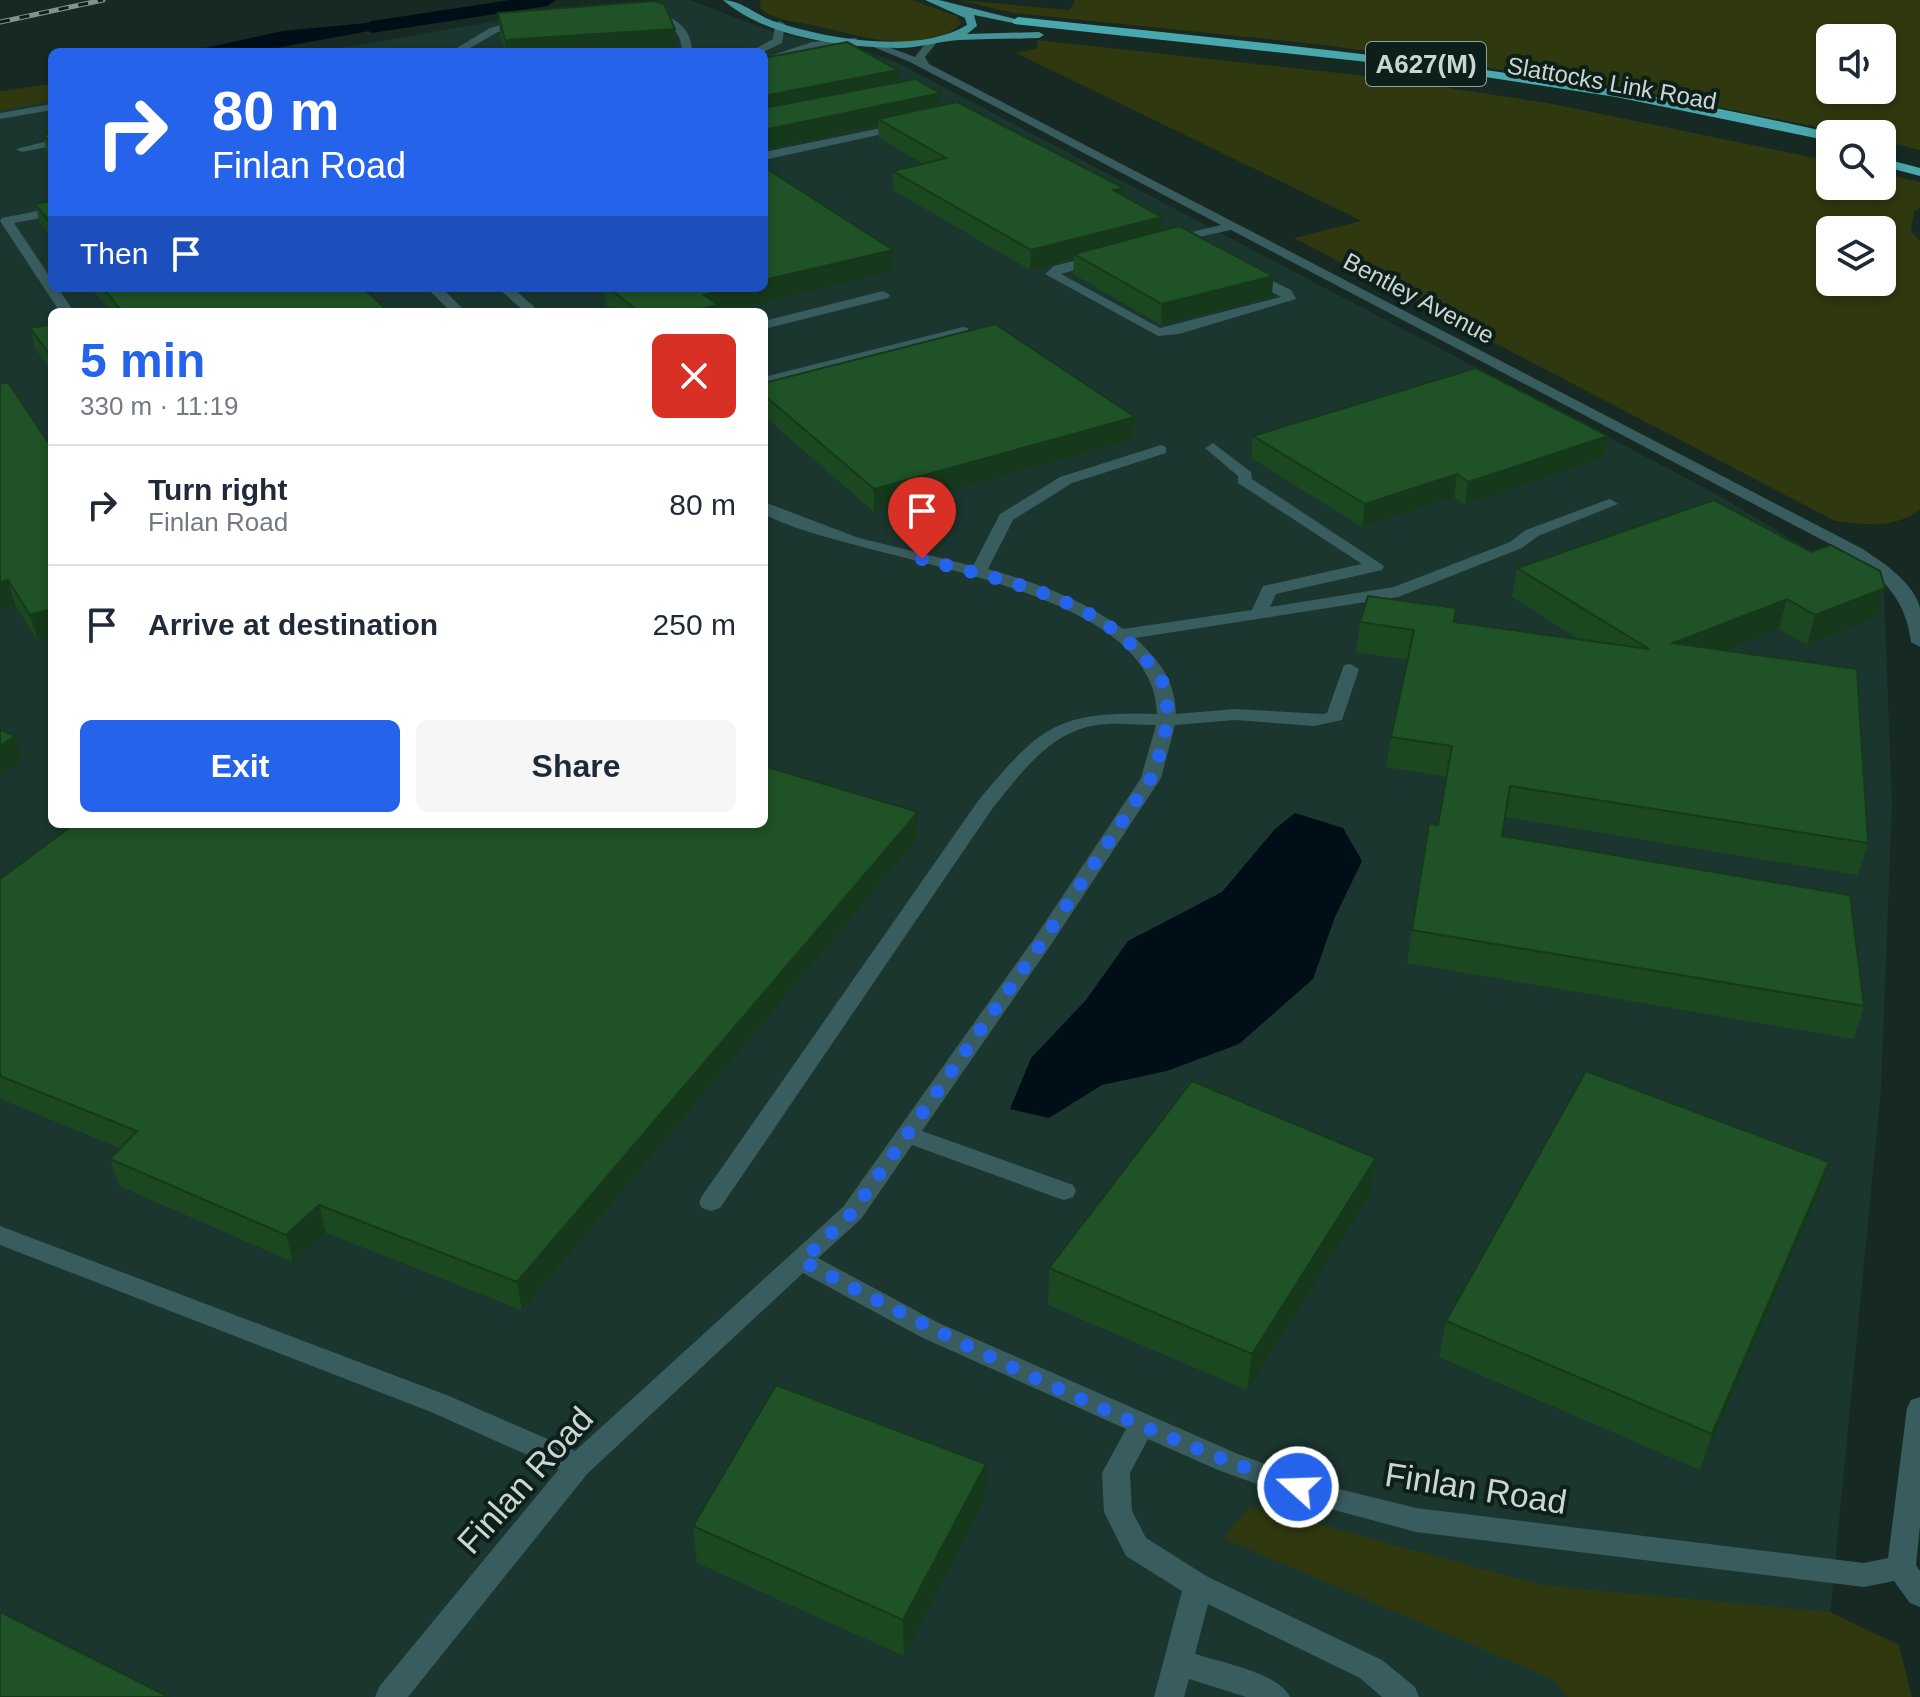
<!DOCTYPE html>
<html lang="en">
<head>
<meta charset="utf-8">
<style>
	:root { --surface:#fff; --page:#f6f6f7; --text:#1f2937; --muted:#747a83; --line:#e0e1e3; --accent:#2563eb }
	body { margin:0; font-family:Arial,sans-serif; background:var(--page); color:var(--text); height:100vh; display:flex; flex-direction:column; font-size:30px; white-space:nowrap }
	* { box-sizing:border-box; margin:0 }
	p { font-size:26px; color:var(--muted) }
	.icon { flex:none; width:44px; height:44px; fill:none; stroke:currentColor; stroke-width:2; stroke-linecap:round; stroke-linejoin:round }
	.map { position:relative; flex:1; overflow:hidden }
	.drawer { position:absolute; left:48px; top:308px; width:720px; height:520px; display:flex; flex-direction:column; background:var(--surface); border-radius:12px; box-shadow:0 4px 12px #0003 }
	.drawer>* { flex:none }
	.hud { position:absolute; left:48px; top:48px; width:720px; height:244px; border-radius:12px; box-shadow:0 4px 12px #0003; background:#2563eb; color:#fff; overflow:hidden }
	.fabs { position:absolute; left:1816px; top:24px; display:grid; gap:16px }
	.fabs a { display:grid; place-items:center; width:80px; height:80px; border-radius:12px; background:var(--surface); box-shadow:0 4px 12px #0003; font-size:40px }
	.pin { position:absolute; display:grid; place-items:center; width:68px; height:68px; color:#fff; margin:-82px -34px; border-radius:50% 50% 50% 0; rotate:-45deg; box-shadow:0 0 8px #0007 }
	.pin .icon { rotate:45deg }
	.me { position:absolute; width:88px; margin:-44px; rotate:290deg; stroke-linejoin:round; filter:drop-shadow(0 0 6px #0008) }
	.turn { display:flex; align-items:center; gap:28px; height:168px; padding:0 32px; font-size:36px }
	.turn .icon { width:104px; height:104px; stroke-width:2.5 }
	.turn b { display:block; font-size:56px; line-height:68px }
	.then { display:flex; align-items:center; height:76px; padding:0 32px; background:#0003; gap:16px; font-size:30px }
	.round { display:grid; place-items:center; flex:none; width:84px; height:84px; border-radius:12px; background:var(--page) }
	.summary { display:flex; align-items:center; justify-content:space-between; height:136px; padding:0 32px }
	h1 { font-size:48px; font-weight:700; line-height:60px; color:var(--accent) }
	.button { display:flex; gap:16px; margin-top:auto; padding:16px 32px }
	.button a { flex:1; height:92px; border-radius:12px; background:var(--accent); color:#fff; font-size:32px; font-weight:700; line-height:92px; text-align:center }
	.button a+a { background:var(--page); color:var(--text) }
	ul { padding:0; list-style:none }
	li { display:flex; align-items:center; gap:24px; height:120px; padding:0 32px; border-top:2px solid var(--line) }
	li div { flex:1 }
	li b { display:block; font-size:30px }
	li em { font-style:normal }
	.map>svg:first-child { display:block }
	.built { fill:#1b362f; fill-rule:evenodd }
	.green { fill:#2f380e; fill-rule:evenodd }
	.water { fill:#000e17 }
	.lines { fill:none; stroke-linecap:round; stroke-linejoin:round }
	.canal { fill:#000e17; fill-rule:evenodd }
	.minor { fill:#395c5e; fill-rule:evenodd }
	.major { fill:#459397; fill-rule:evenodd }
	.highway { fill:#48a8ad; fill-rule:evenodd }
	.rail-casing { stroke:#84928d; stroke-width:5 }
	.rail { stroke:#0d1f1a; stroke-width:3; stroke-dasharray:10; stroke-linecap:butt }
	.wall { fill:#1b4721 }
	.shaded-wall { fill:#16391b }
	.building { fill:#1f5226; stroke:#16391b; stroke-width:2 }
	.route { stroke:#2563eb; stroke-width:14; stroke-dasharray:0 25.2 }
	.labels { text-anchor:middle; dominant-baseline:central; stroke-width:8; stroke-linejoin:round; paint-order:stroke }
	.far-street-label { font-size:24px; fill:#cbd6d2; stroke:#0d1f1a }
	.shield { fill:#0d1f1a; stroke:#929f9b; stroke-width:2 }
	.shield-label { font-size:26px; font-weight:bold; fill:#cbd6d2 }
	.near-street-label { font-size:34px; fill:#cbd6d2; stroke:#0d1f1a }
</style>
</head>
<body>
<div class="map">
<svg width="1920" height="1697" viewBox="0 0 1920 1697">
	<rect width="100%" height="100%" fill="#162923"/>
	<path class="built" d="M657,0H690L773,32L862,50L896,62L1709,490L1884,595L1892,803L1881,1089L1822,1697H0V100L52,92V288H764V52H318L513,18L615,9ZM52,312H764V824H52Z"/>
	<g class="green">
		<path d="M761,0H912L957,16L961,24C924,57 860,36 817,26C798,22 773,21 759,7Z"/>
		<path d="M959,0L1070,10L1075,0H1920V150L1882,141V134H1851L1602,84L1316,44L1014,13ZM1882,38V90H1830V38Z"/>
		<path d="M1037,40L1385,78L1553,104L1830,161V186H1882V173L1920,182V208L1914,212L1911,231L1920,241V510C1892,529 1868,525 1835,521L1294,238L1362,221L1016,53L1038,48ZM1830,230H1882V282H1830Z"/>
		<path d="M52,84V101L0,111V91Z"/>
		<path d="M1251,1506L1542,1585L1830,1612L1899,1645L1912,1697H1568L1552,1679L1223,1538Z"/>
	</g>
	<g class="water">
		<path d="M420,18L424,21L276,48L200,52L209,50L205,48L282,31Z"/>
		<path d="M1295,813L1343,828L1362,861L1335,917L1313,979L1239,1044L1167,1071L1102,1085L1049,1118L1010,1109L1031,1058L1086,1000L1128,941L1222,892L1275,829Z"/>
	</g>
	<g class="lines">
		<path class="canal" d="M510,0H556L547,6L372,33L362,27L372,21Z"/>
		<g class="minor">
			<path d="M647,11C671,15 692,25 692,52H682C682,28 664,20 643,16Z"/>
			<path d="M524,19L528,24L498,32L463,52H450L490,28Z"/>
			<path d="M780,21L785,24L782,43L763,52H750L773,39L775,24Z"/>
			<path d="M856,38L860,43L813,48L764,65V58L812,42Z"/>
			<path d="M928,40L937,42L925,57L929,64L1861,548C1881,561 1914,582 1920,608C1920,620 1920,635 1920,647L1911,642C1906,600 1883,577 1849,554L1231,230L1166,244V238L1221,225L910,62L866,44L875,42L915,57Z"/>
			<path d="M52,104V110L0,119V113Z"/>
			<path d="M906,123L912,126L910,128L764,160V152Z"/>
			<path d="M52,140V146L22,152L16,149Z"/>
			<path d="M52,208V216L14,223L52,280V288H58L74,312H60L0,221L2,218Z"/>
			<path d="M1097,255L1102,256V262L1061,274L1160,328L1281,297L1245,277V271L1250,270L1291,290L1296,299L1179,334L1158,336L1045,274L1054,266Z"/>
			<path d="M427,288H442L466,312H451Z"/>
			<path d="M498,288H513L540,312H525Z"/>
			<path d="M883,291L890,295L888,298L764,329V321Z"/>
			<path d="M963,327L968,328V334L764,385V377Z"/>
			<path d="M1213,443L1251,472L1252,479L1384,566L1382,570L1276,594L1270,607L1394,587L1510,542L1526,530L1604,501L1610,499L1618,504L1538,536L1522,548L1398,597L1135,638C1159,660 1175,680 1176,714L1235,709L1323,714L1327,713L1344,665L1350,664L1359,669L1342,720L1314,726L1235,720L1175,725L1161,778L1052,943L922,1131L1073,1185L1076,1191L1073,1197L1064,1200L1055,1197L912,1145L861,1219L818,1258L939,1323L1238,1454L1323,1485L1416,1508L1864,1563L1888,1558L1907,1408L1911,1400L1920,1397V1526L1916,1565L1920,1571V1607L1910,1603L1894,1581L1864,1587L1416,1532L1312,1504L1218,1470L1148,1439L1130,1473L1132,1511L1146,1538L1208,1577L1382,1660L1415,1687L1419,1697H1382L1360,1678L1208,1604L1195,1654C1220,1662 1279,1673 1290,1697H1246L1189,1679L1184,1697H1154L1182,1591L1126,1556L1104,1512L1102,1473L1126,1429L921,1337L803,1273L588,1473L408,1697H375L379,1687L559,1469L431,1412L0,1245V1226L449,1396L575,1451L843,1207L1038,933L1141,778L1156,725C1134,725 1109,721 1087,727C1046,737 1017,778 992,809L720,1208L711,1211L702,1208L699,1202L702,1196L978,801C1041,725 1057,711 1157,714C1155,580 858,564 764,514V502L859,538L973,566L1000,514L1060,477L1161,445L1166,447V453L1072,483L1013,520L988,569C1037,583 1082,599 1123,629L1252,610L1263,586L1362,564L1238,483V476L1205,448Z"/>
		</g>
		<path class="major" d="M723,0C741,0 756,15 773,21C826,39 918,55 967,25L965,18L925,0H939L1023,21L1018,24L974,15L977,26L967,34L1039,32L1044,35L1039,38C1012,39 986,39 959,40C939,41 919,48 898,48C842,47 767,38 723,0Z"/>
		<g class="highway">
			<path d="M1018,17C1292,46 1566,70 1835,134H1830V141L1616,97L1433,69L1014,24L1012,21Z"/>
			<path d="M1882,158L1920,168V176L1882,166Z"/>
		</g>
		<g class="rail-casing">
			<path id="rail" d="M0,22L103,0"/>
		</g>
		<use href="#rail" class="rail"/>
	</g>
	<g class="wall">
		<path d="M498,13L676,51L505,52L500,35Z"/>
		<path d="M764,58L898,70V82L941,106L1124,196L1162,217L1161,231L1273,276L1272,296L1161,325L1073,274L1074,259L1030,270L893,190V171L923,164L879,138L878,125L766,149L764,148Z"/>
		<path d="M52,133V159L47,154L43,135Z"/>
		<path d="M52,201V239L40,224L35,204Z"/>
		<path d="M893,250V271L725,312H614L606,305L604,288H764Z"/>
		<path d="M91,288H363L110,311Z"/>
		<path d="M52,324V372L36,350L30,328Z"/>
		<path d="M764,383L1135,417L1133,439L874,512L764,416Z"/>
		<path d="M0,384L52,448V637L38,641L15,605L0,610Z"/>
		<path d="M1253,436L1604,458L1465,505L1454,497L1362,527L1251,458Z"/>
		<path d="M1714,500L1877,617L1807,645L1779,629L1724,650L1868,843L1858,875L1505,817L1502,836L1864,1006L1854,1039L1407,963L1429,824L1438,825L1447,777L1386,767L1391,737L1408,660L1356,652L1360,622H1454L1580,640L1512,597L1517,568Z"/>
		<path d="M918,812V838L522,1310L326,1233L293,1262L119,1186L110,1159L120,1148L0,1099V879Z"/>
		<path d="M1829,1162L1817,1198L1700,1470L1439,1357L1446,1321Z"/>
		<path d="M1371,1194L1247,1390L1048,1305L1049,1268Z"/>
		<path d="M985,1500L904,1656L697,1563L693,1526Z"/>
	</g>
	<g class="shaded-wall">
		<path d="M675,29L676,51L661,52H506L505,40Z"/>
		<path d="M898,70V87L765,114L764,96Z"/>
		<path d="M941,93V111L878,119V125L766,149L765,130Z"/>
		<path d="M1124,188L1123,207L1113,190Z"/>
		<path d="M1162,217L1161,237L1074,254V259L1030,270L1031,250Z"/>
		<path d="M893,250V271L725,312H688L704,295L732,288H764V280Z"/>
		<path d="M1273,276L1272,296L1161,325L1162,304Z"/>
		<path d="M1135,417L1133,439L874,512V489Z"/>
		<path d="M1608,436L1604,458L1465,505L1468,482Z"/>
		<path d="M1457,474L1454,497L1362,527L1365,504Z"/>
		<path d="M8,580L15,605L0,610V582Z"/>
		<path d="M1885,588L1877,617L1807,645L1815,615Z"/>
		<path d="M1787,599L1779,629L1666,673L1673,643Z"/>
		<path d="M52,609V637L38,641L30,615Z"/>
		<path d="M15,736L23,761L0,776V746Z"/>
		<path d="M918,812V838L522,1310L517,1282Z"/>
		<path d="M1376,1158L1371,1194L1247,1390L1252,1354Z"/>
		<path d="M1829,1162L1817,1198L1700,1470L1712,1434Z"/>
		<path d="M319,1205L326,1233L293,1262L286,1235Z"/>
		<path d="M986,1464L985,1500L904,1656L903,1620Z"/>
	</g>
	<g class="building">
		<path d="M654,1L664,4L675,29L505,40L498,13Z"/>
		<path d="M847,42L898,70L764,96V58Z"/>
		<path d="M915,79L941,93L764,130V108Z"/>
		<path d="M957,102L1124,188L1113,190L1162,217L1031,250L893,171L946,158L878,119Z"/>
		<path d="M52,133V145L43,135Z"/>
		<path d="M764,167L893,250L764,280Z"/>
		<path d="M52,201V225L35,204Z"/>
		<path d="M1179,226L1273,276L1162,304L1074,254Z"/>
		<path d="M103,288H363L389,312H105L120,309Z"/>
		<path d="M609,288H732L704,295L718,305L688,312H639Z"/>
		<path d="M52,324V358L30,328Z"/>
		<path d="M995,324L1135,417L874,489L764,395V383Z"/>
		<path d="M1476,368L1608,436L1468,482L1457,474L1365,504L1253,436Z"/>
		<path d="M8,382L52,448V609L30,615L8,580L0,582V384Z"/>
		<path d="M1714,500L1811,552L1831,545L1880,571L1885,588L1815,615L1787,599L1673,643L1857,669L1868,843L1510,786L1502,836L1850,895L1864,1006L1412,930L1429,824L1438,825L1452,746L1391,737L1414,630L1360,622L1368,596L1456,608L1454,622L1649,649L1517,568Z"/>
		<path d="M0,730L15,736L0,746Z"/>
		<path d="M764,766L918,812L517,1282L319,1205L286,1235L110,1159L137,1131L0,1076V879L74,824H764Z"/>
		<path d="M1586,1071L1829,1162L1712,1434L1446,1321Z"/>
		<path d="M1192,1081L1376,1158L1252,1354L1049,1268Z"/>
		<path d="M776,1385L986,1464L903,1620L693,1526Z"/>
		<path d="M0,1612L169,1697H0Z"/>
	</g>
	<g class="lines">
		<path class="route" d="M922,559C1000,580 1088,594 1144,658C1149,663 1156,670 1160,676C1175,708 1163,748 1151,778L1045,938L852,1213L802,1261C962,1346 1127,1426 1298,1487"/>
	</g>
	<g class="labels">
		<g class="far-street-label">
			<text transform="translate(1612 83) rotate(10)">Slattocks Link Road</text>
			<text transform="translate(1419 298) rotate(28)">Bentley Avenue</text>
		</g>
		<rect class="shield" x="1366" y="42" width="120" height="44" rx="6"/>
		<g class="shield-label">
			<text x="1426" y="64">A627(M)</text>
		</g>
		<g class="near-street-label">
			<text transform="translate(525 1480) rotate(-48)">Finlan Road</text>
			<text transform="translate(1476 1488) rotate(9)">Finlan Road</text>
		</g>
	</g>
</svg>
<div class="fabs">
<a><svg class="icon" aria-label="sound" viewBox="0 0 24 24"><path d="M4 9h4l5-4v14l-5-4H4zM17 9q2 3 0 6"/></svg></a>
<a><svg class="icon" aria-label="search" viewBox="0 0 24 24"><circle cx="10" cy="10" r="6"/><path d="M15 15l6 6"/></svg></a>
<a><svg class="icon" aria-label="layers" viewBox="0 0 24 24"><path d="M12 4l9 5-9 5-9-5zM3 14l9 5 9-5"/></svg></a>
</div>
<div class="pin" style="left:922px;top:559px;background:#d93025"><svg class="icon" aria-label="arrive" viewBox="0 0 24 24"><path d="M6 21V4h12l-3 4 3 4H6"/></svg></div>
<svg class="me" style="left:1298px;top:1487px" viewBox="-20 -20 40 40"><circle r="17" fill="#2563eb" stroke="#fff" stroke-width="3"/><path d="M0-11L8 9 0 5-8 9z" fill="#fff"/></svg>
<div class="hud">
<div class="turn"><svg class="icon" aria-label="right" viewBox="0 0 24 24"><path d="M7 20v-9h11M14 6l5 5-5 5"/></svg><div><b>80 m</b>Finlan Road</div></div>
<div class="then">Then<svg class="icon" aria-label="arrive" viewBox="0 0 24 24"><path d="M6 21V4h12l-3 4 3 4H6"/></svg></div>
</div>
<section class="drawer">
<div class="summary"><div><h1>5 min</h1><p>330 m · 11:19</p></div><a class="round" style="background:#d93025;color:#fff"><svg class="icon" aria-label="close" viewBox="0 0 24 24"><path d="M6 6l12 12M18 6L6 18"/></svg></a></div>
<ul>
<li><svg class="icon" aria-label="right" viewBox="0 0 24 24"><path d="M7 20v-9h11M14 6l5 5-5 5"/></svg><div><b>Turn right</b><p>Finlan Road</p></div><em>80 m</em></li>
<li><svg class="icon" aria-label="arrive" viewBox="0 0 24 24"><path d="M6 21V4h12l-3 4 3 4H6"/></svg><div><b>Arrive at destination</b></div><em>250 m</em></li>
</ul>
<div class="button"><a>Exit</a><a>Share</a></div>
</section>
</div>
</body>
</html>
